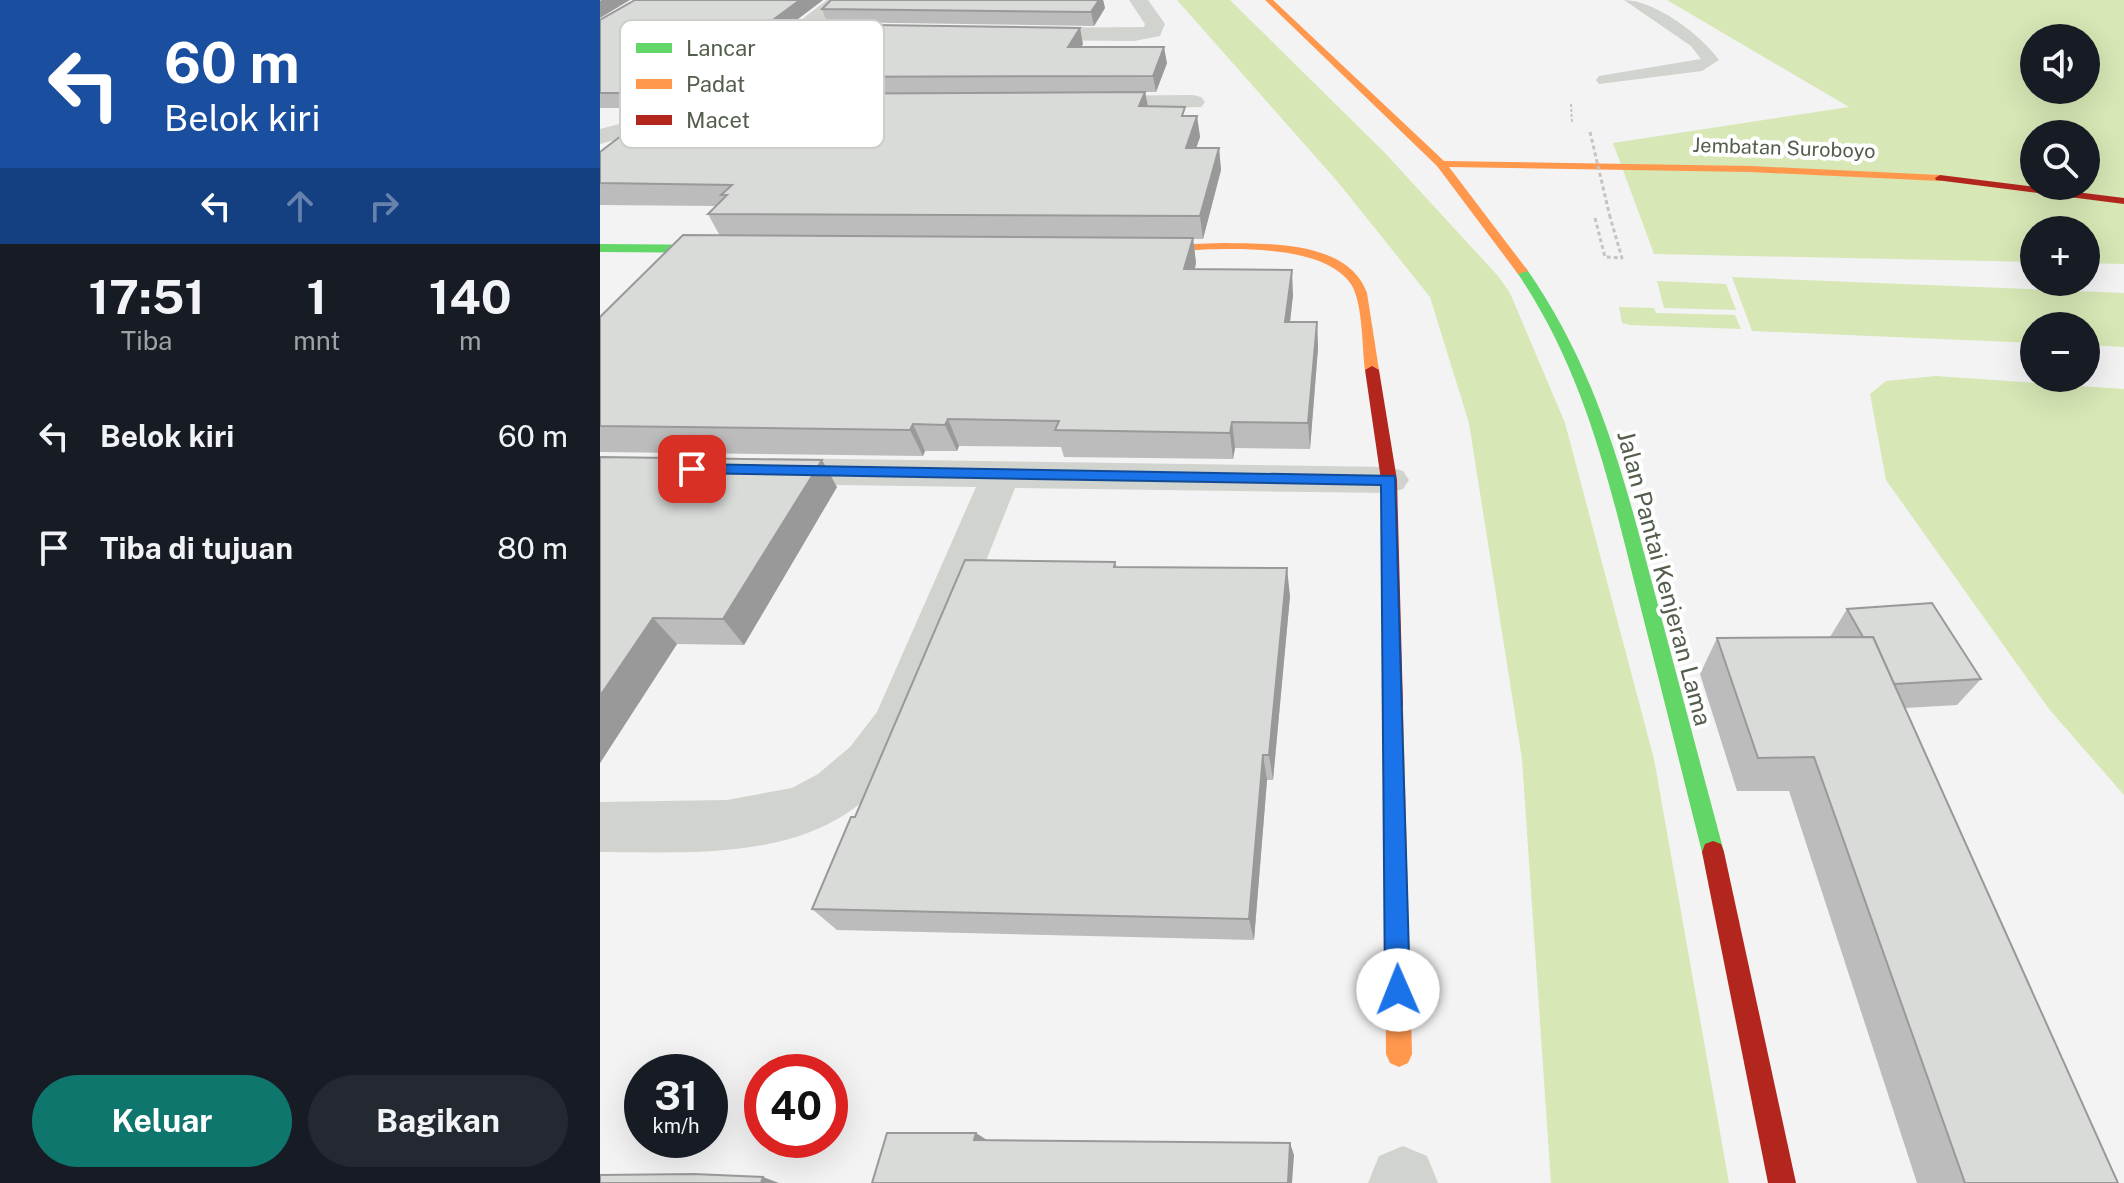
<!DOCTYPE html>
<html lang="id">
<head>
<meta charset="utf-8">
<style>
	:root { --surface:#171b24; --page:#242831; --text:#f1f3f6; --muted:#9ea1a6; --accent:#0f766e }
	body { margin:0; font-family:"Public Sans",sans-serif; background:var(--page); color:var(--text); height:100vh; display:flex; flex-direction:column; font-size:30px; white-space:nowrap }
	* { box-sizing:border-box; margin:0 }
	p { font-size:26px; color:var(--muted) }
	.icon { flex:none; width:44px; height:44px; fill:none; stroke:currentColor; stroke-width:2; stroke-linecap:round; stroke-linejoin:round }
	.map { position:relative; flex:1; overflow:hidden }
	.details { display:flex; flex-direction:column; background:var(--surface); width:600px }
	.details>* { flex:none }
	.guide { background:#1a4fa0; color:#fff; overflow:hidden }
	.buttons { position:absolute; left:1420px; top:24px; display:grid; gap:16px }
	.buttons a { display:grid; place-items:center; width:80px; height:80px; border-radius:50%; background:var(--surface); box-shadow:0 8px 32px #0002; font-size:40px }
	.speed { position:absolute; left:24px; top:1054px; display:flex; gap:16px; font-size:40px; font-weight:700; text-align:center }
	.speed>* { display:grid; place-content:center; width:104px; height:104px; border-radius:50%; background:var(--surface); box-shadow:0 8px 32px #0002; line-height:1 }
	.speed small { font-size:20px; font-weight:400 }
	.speed .limit { border:12px solid #d22; background:#fff; color:#111 }
	.pin { position:absolute; display:grid; place-items:center; width:68px; height:68px; color:#fff; margin:-34px; border-radius:16px; box-shadow:0 4px 12px #0006 }
	.me { position:absolute; width:88px; margin:-44px; rotate:359deg; stroke-linejoin:round; filter:drop-shadow(0 0 6px #0008) }
	.turn { display:flex; align-items:center; gap:28px; height:168px; padding:0 32px; font-size:36px }
	.turn .icon { width:104px; height:104px; stroke-width:2.5 }
	.turn b { display:block; font-size:56px; line-height:68px }
	.lanes { display:flex; align-items:center; height:76px; padding:0 32px; background:#0003; justify-content:center; gap:40px; direction:ltr }
	.lanes .off { opacity:.35 }
	.eta { display:flex; justify-content:space-evenly; align-items:center; height:136px; text-align:center }
	.eta b { font-size:48px; font-weight:700; line-height:56px }
	.button { display:flex; gap:16px; margin-top:auto; padding:16px 32px }
	.button a { flex:1; height:92px; border-radius:48px; background:var(--accent); color:#fff; font-size:32px; font-weight:700; line-height:92px; text-align:center }
	.button a+a { background:var(--page); color:var(--text) }
	ul { padding:0; list-style:none }
	li { display:flex; align-items:center; gap:24px; height:112px; padding:0 32px }
	li div { flex:1 }
	li b { display:block; font-size:30px }
	li em { font-style:normal }
	main { display:flex; flex:1; min-height:0 }
	.map>svg:first-child { display:block }
	.water { fill:#d7e7b5; fill-rule:evenodd }
	.lines { fill:none; stroke-linecap:round; stroke-linejoin:round }
	.river { fill:#d7e7b5; fill-rule:evenodd }
	.path-far1 { stroke:#c6c4bd; stroke-width:2; stroke-dasharray:3 2; stroke-linecap:butt }
	.path { stroke:#c6c4bd; stroke-width:3; stroke-dasharray:4 3; stroke-linecap:butt }
	.lane { fill:#d0d3ce; fill-rule:evenodd }
	.street { fill:#d0d3ce; fill-rule:evenodd }
	.fast { fill:#63d668; fill-rule:evenodd }
	.slow { fill:#ff974d; fill-rule:evenodd }
	.jam { fill:#b3261e; fill-rule:evenodd }
	.path-bridge { stroke:#c6c4bd; stroke-width:3; stroke-dasharray:4 3; stroke-linecap:butt }
	.wall { fill:#bbbcbb }
	.shaded-wall { fill:#989998 }
	.building { fill:#d9dbd9; stroke:#989998; stroke-width:2 }
	.route { fill:#1a73e8; stroke:#114b97; stroke-width:2 }
	.labels { text-anchor:middle; dominant-baseline:central; stroke-width:8; stroke-linejoin:round; paint-order:stroke }
	.far-street-label { font-size:20px; fill:#535d4c; stroke:#fff }
	.street-label { font-size:24px; fill:#535d4c; stroke:#fff }
	.key { fill:#fff; stroke:#cbcec9; stroke-width:2 }
	.key-label { font-size:22px; fill:#535d4c }
</style>
</head>
<body>
<main>
<section class="details">
<div class="guide">
<div class="turn"><svg class="icon" aria-label="left" viewBox="0 0 24 24"><path d="M17 20v-9H6M10 6l-5 5 5 5"/></svg><div><b>60 m</b>Belok kiri</div></div>
<div class="lanes"><svg class="icon" aria-label="left" viewBox="0 0 24 24"><path d="M17 20v-9H6M10 6l-5 5 5 5"/></svg><svg class="icon off" aria-label="ahead" viewBox="0 0 24 24"><path d="M12 20V5M6 11l6-6 6 6"/></svg><svg class="icon off" aria-label="right" viewBox="0 0 24 24"><path d="M7 20v-9h11M14 6l5 5-5 5"/></svg></div>
</div>
<div class="eta">
<div><b>17:51</b><p>Tiba</p></div>
<div><b>1</b><p>mnt</p></div>
<div><b>140</b><p>m</p></div>
</div>
<ul>
<li><svg class="icon" aria-label="left" viewBox="0 0 24 24"><path d="M17 20v-9H6M10 6l-5 5 5 5"/></svg><div><b>Belok kiri</b></div><em>60 m</em></li>
<li><svg class="icon" aria-label="arrive" viewBox="0 0 24 24"><path d="M6 21V4h12l-3 4 3 4H6"/></svg><div><b>Tiba di tujuan</b></div><em>80 m</em></li>
</ul>
<div class="button"><a>Keluar</a><a>Bagikan</a></div>
</section>
<div class="map">
<svg width="1524" height="1183" viewBox="0 0 1524 1183">
	<rect width="100%" height="100%" fill="#f3f3f3"/>
	<g class="water">
		<path d="M1067,0H1524V264L1486,263V230H1434V262L1054,254L1013,143L1249,107ZM1434,38H1486V90H1434ZM1434,134H1486V186H1434Z"/>
		<path d="M1132,277L1524,293V347L1486,345V326H1434V343L1152,331Z"/>
		<path d="M1057,281L1126,284L1136,310L1064,308Z"/>
		<path d="M1019,307L1054,308L1056,313L1135,315L1141,329L1030,325L1022,323Z"/>
		<path d="M1336,376L1524,389V795L1449,709L1286,480L1270,394L1286,381Z"/>
	</g>
	<g class="lines">
		<path class="river" d="M577,0H630L785,153L898,276L910,293L965,423L1054,759L1129,1183H951L922,759L869,423L830,297L737,181Z"/>
		<path class="path-far1" d="M971,104L972,124"/>
		<path class="path" d="M995,218L1005,257L1022,258L1010,217"/>
		<path class="lane" d="M1024,0C1055,0 1101,35 1119,60L1102,71L999,84L996,80L999,76L1101,59L1091,46Z"/>
		<g class="street">
			<path d="M227,0H248L171,65H155L152,60L155,55Z"/>
			<path d="M529,0H548L565,24L560,36L534,41L420,40L410,34L420,28L544,27L545,24Z"/>
			<path d="M131,77L178,86L184,97L172,111L142,126L95,135L56,129L0,144V129L42,118C50,84 102,81 131,77ZM131,91L160,96C142,116 90,131 66,114L84,100Z"/>
			<path d="M593,95L601,97L605,102L601,107L487,110L479,108L475,103L479,98L487,96Z"/>
			<path d="M170,458L789,467L803,471L809,480L803,489L789,493L415,488C395,538 375,589 355,640C314,743 287,822 163,845C110,855 54,852 0,852V802L127,800L192,788L218,774L250,747L277,712L376,487L170,484L156,480L151,471L156,462Z"/>
			<path d="M803,1146L827,1156L838,1183H768L779,1156Z"/>
		</g>
		<g class="fast">
			<path d="M0,244L131,245L137,249L131,253L0,252Z"/>
			<path d="M918,268H926C998,372 1023,474 1055,594C1078,680 1101,766 1124,852L1121,860L1113,863L1105,860L1102,852C1080,765 1059,679 1037,593C1008,477 984,371 916,271Z"/>
		</g>
		<g class="slow">
			<path d="M665,0H673L844,161L1150,166L1340,175L1345,178L1340,181L1150,172L849,167L928,271L918,274L837,166Z"/>
			<path d="M622,243C668,244 748,240 767,293L779,370L777,373H767L765,370C762,347 763,303 751,284C717,235 589,251 536,254L530,250L536,246Z"/>
			<path d="M793,698L800,700L803,706L812,1054L808,1063L799,1067L790,1063L786,1054L783,706L786,700Z"/>
		</g>
		<g class="jam">
			<path d="M1340,175L1524,198V204L1336,180L1335,178Z"/>
			<path d="M772,366L779,370L797,480L803,706L800,712L793,714L786,712L783,706L781,480L765,370Z"/>
			<path d="M1113,841L1121,844L1124,852L1196,1183H1168L1102,852L1105,844Z"/>
		</g>
		<path class="path-bridge" d="M990,132L1010,217"/>
	</g>
	<g class="wall">
		<path d="M35,0H223L124,75L67,87L48,100L44,108H0V20Z"/>
		<path d="M231,0H503L505,8L494,26L227,22L222,9Z"/>
		<path d="M483,44L481,47L567,63L556,92H545L548,106L587,116H597L600,137L596,148H619L621,170L603,239H593L596,263L595,269L693,295L690,322H717L718,348L710,449L635,448L633,459L464,457L461,447L359,446L357,451H325L323,456L0,452V317L120,236L108,214L116,206L0,205V152L67,116L104,115L185,93L179,83L158,78L150,61Z"/>
		<path d="M0,457L237,487L144,645L77,644L0,763Z"/>
		<path d="M515,562L517,567L690,596L673,780H667L654,940L237,930L212,909L255,817Z"/>
		<path d="M1247,609L1381,679L1357,705L1305,708L1518,1183H1317L1189,791H1137L1100,674L1117,638L1230,637Z"/>
	</g>
	<g class="shaded-wall">
		<path d="M1,0H30L0,18V1Z"/>
		<path d="M200,0H223L124,75L67,87L48,100L44,108L35,93L40,85L59,72Z"/>
		<path d="M499,0H503L505,8L494,26L491,12Z"/>
		<path d="M480,28L483,44L471,63L468,47Z"/>
		<path d="M564,47L567,63L556,92L553,76Z"/>
		<path d="M545,92L549,112L539,106Z"/>
		<path d="M597,116L600,137L589,169L586,148Z"/>
		<path d="M619,148L621,170L603,239L600,216Z"/>
		<path d="M593,238L596,263L588,294L584,269Z"/>
		<path d="M692,270L693,295L687,348L685,322Z"/>
		<path d="M717,322L718,348L710,449L708,423Z"/>
		<path d="M348,419L359,446L357,451L345,425Z"/>
		<path d="M632,422L635,448L633,459L630,433Z"/>
		<path d="M313,424L325,451L323,456L310,430Z"/>
		<path d="M222,460L237,487L144,645L123,619Z"/>
		<path d="M687,568L690,596L673,780L669,755Z"/>
		<path d="M53,618L77,644L0,763V696Z"/>
		<path d="M663,755L667,780L654,940L649,919Z"/>
		<path d="M376,1133L395,1145L374,1140Z"/>
		<path d="M690,1143L694,1155L692,1183H688Z"/>
		<path d="M163,1177L179,1183H161Z"/>
	</g>
	<g class="building">
		<path d="M35,0H200L117,61L59,72L40,85L35,93H0V20Z"/>
		<path d="M231,0H499L491,12L222,9Z"/>
		<path d="M199,24L480,28L468,47H564L553,76L177,77L171,67L150,61Z"/>
		<path d="M545,92L539,106L585,107L582,116H597L586,148H619L600,216L108,214L127,195H121L132,185L0,183V152L51,113L67,116L104,115L132,108L163,94Z"/>
		<path d="M83,235L593,238L584,269L692,270L685,322H717L708,423L632,422L630,433L455,430L459,421L348,419L345,425L313,424L310,430L0,426V317Z"/>
		<path d="M0,457L222,460L123,619L53,618L0,696Z"/>
		<path d="M365,560L515,562L514,567L687,568L669,755H663L649,919L212,909L251,817H255Z"/>
		<path d="M1332,603L1381,679L1294,684L1273,637H1263L1247,609Z"/>
		<path d="M1273,637L1518,1183H1365L1214,757L1158,758L1117,638Z"/>
		<path d="M287,1133H376L374,1140L690,1143L688,1183H272Z"/>
		<path d="M94,1174L163,1177L161,1183H0V1175Z"/>
	</g>
	<path class="route" d="M92,464L795,476L810,990L807,999L798,1003L789,999L785,990L781,485L87,473V465Z"/>
	<g class="labels">
		<g class="far-street-label">
			<text transform="translate(1184 148) rotate(2)">Jembatan Suroboyo</text>
		</g>
		<g class="street-label">
			<text transform="translate(1065 578) rotate(75)">Jalan Pantai Kenjeran Lama</text>
		</g>
	</g>
	<rect x="20" y="20" width="264" height="128" rx="12" class="key"/>
	<rect x="36" y="43" width="36" height="10" fill="#63d668"/>
	<rect x="36" y="79" width="36" height="10" fill="#ff974d"/>
	<rect x="36" y="115" width="36" height="10" fill="#b3261e"/>
	<g class="key-label">
		<text x="86" y="56">Lancar</text>
		<text x="86" y="92">Padat</text>
		<text x="86" y="128">Macet</text>
	</g>
</svg>
<div class="buttons">
<a><svg class="icon" aria-label="sound" viewBox="0 0 24 24"><path d="M4 9h4l5-4v14l-5-4H4zM17 9q2 3 0 6"/></svg></a>
<a><svg class="icon" aria-label="search" viewBox="0 0 24 24"><circle cx="10" cy="10" r="6"/><path d="M15 15l6 6"/></svg></a>
<a>+</a>
<a>−</a>
</div>
<div class="speed"><div>31<small>km/h</small></div><div class="limit">40</div></div>
<div class="pin" style="left:92px;top:469px;background:#d93025"><svg class="icon" aria-label="arrive" viewBox="0 0 24 24"><path d="M6 21V4h12l-3 4 3 4H6"/></svg></div>
<svg class="me" style="left:798px;top:990px" viewBox="-20 -20 40 40"><circle r="19" fill="#fff"/><path d="M0-13L10 11 0 6-10 11z" fill="#1a73e8"/></svg>
</div>
</main>
</body>
</html>
